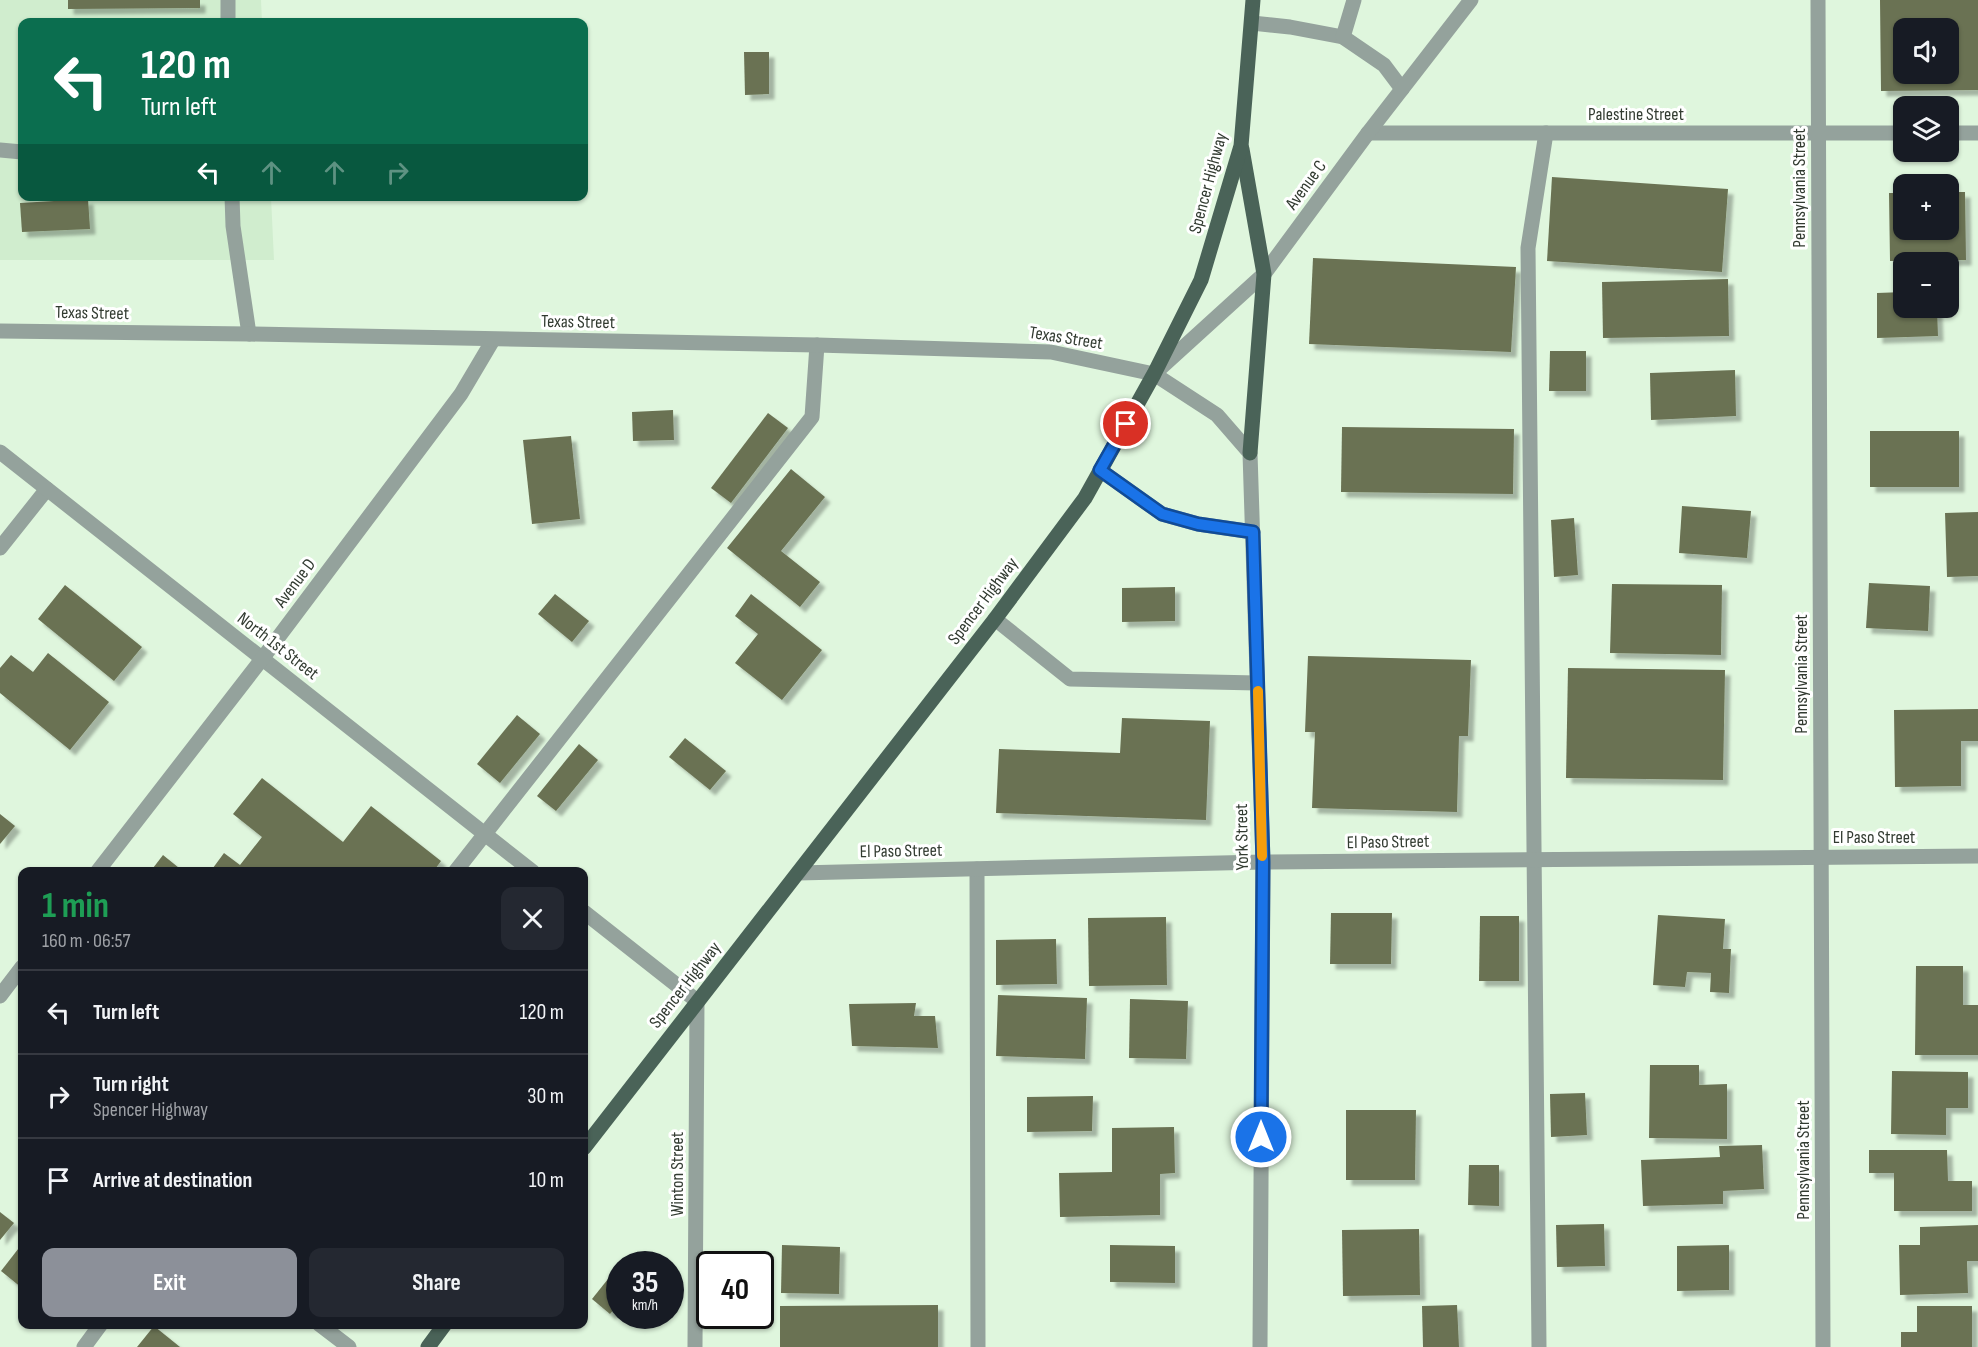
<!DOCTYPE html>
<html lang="en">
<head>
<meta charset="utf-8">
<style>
	:root { --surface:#171b24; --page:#242831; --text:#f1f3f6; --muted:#9ea1a6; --line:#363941; --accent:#8c9099 }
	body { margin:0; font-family:"Sofia Sans Condensed",sans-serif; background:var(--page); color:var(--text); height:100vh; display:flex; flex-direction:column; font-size:22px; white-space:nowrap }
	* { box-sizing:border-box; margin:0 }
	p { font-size:20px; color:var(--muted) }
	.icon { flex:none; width:33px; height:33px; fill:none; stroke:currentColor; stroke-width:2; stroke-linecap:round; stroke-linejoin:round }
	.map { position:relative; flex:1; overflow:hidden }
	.sheet { position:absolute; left:18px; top:867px; width:570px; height:462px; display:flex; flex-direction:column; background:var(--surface); border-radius:12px; box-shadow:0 2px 4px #0004 }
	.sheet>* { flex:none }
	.hud { position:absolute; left:18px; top:18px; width:570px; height:183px; border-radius:12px; box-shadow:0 2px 4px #0004; background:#0b6e4f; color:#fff; overflow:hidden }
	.controls { position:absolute; left:1893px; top:18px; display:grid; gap:12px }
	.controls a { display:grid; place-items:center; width:66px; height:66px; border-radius:12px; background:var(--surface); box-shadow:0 2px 4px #0004; font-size:30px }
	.speed { position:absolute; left:606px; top:1251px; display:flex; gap:12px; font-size:30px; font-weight:700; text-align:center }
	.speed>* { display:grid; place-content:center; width:78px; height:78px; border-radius:50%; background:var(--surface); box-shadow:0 2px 4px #0004; line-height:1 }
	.speed small { font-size:15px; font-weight:400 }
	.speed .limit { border:3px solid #111; border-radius:9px; background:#fff; color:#111 }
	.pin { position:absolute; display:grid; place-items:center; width:51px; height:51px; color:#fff; margin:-26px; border:3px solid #fff; border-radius:50%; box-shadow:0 2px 6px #0007 }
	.me { position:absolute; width:66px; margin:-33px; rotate:0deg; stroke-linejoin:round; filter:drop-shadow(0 0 4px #0008) }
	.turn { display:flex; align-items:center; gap:21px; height:126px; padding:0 24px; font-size:27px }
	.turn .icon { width:78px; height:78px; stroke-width:2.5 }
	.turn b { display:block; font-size:42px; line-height:51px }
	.lanes { display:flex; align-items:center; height:57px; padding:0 24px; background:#0003; justify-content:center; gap:30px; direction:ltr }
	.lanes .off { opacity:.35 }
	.round { display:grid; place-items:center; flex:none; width:63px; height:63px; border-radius:12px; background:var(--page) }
	.headline { display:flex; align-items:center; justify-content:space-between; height:102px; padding:0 24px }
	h1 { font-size:36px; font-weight:700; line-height:45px; color:#1e9e55 }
	.cta { display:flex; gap:12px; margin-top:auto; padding:12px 24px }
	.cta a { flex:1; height:69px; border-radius:12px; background:var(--accent); color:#fff; font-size:24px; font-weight:700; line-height:69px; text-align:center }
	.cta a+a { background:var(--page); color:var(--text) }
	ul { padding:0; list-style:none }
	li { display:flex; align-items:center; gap:18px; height:84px; padding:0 24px; border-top:2px solid var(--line) }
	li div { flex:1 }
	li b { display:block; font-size:22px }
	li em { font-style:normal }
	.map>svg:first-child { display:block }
	.built { fill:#d0edce }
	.building { fill:#6a7253; fill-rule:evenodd; filter:url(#shadow) }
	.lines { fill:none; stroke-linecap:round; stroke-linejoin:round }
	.service { stroke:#94a29c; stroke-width:15 }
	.minor { stroke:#94a29c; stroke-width:15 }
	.tertiary { stroke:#94a29c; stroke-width:15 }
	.primary { stroke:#4a6358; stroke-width:15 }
	.route-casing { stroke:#114b97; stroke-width:15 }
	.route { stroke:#1a73e8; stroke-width:10 }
	.slow { stroke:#f59e0b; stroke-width:10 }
	.labels { text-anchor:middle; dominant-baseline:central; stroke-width:6; stroke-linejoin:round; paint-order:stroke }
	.street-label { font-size:18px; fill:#323b31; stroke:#fff }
</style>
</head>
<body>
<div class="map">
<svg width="1978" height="1347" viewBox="0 0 1978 1347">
	<defs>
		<filter id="shadow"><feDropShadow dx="5.5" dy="5.5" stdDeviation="1.5" flood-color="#0004"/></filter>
	</defs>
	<rect width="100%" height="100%" fill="#dff6dd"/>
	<path class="built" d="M0,0H261L262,22H22V196L271,197L274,260H0Z"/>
	<g class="building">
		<path d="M68,0H200V8L68,9Z"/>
		<path d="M1880,0H1978V90L1881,91ZM1904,28H1948V74H1904Z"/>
		<path d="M744,52H769V94L745,95Z"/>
		<path d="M1552,177L1728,189L1722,272L1547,261Z"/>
		<path d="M1948,192H1965L1966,260L1890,261L1889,193H1904V230H1948Z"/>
		<path d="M88,199L90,229L22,232L20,203Z"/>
		<path d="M1313,258L1516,267L1511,352L1309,344Z"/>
		<path d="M1728,279L1729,336L1603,338L1602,282Z"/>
		<path d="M1904,292V308H1937L1938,336L1877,338V293Z"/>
		<path d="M1550,351H1586V391H1549Z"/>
		<path d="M1735,370L1736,416L1651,420L1650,373Z"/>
		<path d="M673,410L674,440L633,441L632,412Z"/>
		<path d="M768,413L788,428L731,503L711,488Z"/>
		<path d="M1342,427L1514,429L1513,494L1341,492Z"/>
		<rect x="1870" y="431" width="89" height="56"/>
		<path d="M571,436L580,519L532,524L523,440Z"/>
		<path d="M791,469L825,497L781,551L820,582L800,607L727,548Z"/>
		<path d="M1682,506L1751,511L1747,558L1679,553Z"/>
		<path d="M1978,512V576L1947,577L1945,513Z"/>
		<path d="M1574,518L1578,575L1554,577L1551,520Z"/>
		<path d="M1869,583L1930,586L1928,631L1866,628Z"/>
		<path d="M1612,584L1722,585L1721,655L1610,653Z"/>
		<path d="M65,585L142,647L114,681L38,619Z"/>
		<path d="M1175,587V621L1122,622V588Z"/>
		<path d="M555,594L589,621L572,642L538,614Z"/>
		<path d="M751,594L822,650L782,700L735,663L758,634L735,616Z"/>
		<path d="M48,653L109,702L70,750L0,693V668L11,655L33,672Z"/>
		<path d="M1308,656L1471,660L1468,736H1459L1457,812L1312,808L1315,732H1305Z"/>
		<path d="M1568,668L1725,670L1723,780L1566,778Z"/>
		<path d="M1978,709V741H1961V786L1895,787L1894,710Z"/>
		<path d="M517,715L540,734L500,783L477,764Z"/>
		<path d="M1122,718L1210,721L1206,820L996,813L999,749L1120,753Z"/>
		<path d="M685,738L726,771L710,790L669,757Z"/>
		<path d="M579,744L598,760L556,811L537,796Z"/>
		<path d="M262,778L343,842L371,806L441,861L433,872H210L224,853L240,865L262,837L233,814Z"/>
		<path d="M0,814L15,826L0,844Z"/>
		<path d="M163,855L184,872H150Z"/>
		<path d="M1331,913H1392L1391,964H1330Z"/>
		<path d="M1658,915L1725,919L1723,949H1731L1729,993L1710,992L1711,973L1687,972L1685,987L1653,985Z"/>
		<path d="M1480,916H1519V981H1479Z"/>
		<path d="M1166,917L1167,985L1089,986L1088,918Z"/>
		<path d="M1056,939L1057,984L996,985V940Z"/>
		<path d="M1916,966H1963V1005H1978V1055H1915Z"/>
		<path d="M998,995L1087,998L1085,1059L996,1056Z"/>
		<path d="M1130,999L1188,1001L1186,1059L1129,1058Z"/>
		<path d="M916,1003L914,1016H935L938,1048L852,1046L849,1004Z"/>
		<path d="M1650,1065H1699V1085L1727,1084V1139L1649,1138Z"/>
		<path d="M1892,1071L1968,1072V1108H1946V1135L1891,1134Z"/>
		<path d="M1585,1093L1587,1135L1551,1137L1550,1094Z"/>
		<path d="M1093,1096L1092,1131L1027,1132V1097Z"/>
		<path d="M1346,1110H1416L1415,1180H1346Z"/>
		<path d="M1174,1127L1175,1173L1160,1174V1215L1060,1217L1059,1173L1112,1172V1128Z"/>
		<path d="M1762,1145L1764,1189L1723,1191V1204L1643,1206L1641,1160L1720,1157L1719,1146Z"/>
		<path d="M1869,1150H1947L1948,1181H1972V1211H1894V1173H1869Z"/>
		<path d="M1469,1165H1499V1206L1468,1205Z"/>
		<path d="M0,1212L14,1223L0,1240Z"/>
		<path d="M1604,1224L1605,1266L1557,1267L1556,1225Z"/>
		<path d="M1978,1225V1261H1967L1968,1293L1900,1295L1899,1245H1920V1227Z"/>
		<path d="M1419,1229L1420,1295L1343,1296L1342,1230Z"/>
		<path d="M22,1244V1288L1,1271Z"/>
		<path d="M782,1245L840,1247L839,1294L781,1293Z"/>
		<path d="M1110,1245L1175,1246V1283L1110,1282Z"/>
		<path d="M1729,1245V1290L1677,1291V1246Z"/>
		<path d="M620,1264V1302L610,1314L592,1299Z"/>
		<path d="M938,1305V1347H780V1306Z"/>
		<path d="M1457,1305L1459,1347H1423L1422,1306Z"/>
		<path d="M1917,1306H1972V1347H1901V1332H1917Z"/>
		<path d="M154,1326L180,1347H137Z"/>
	</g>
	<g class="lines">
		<g class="service">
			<path d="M228,0V22"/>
			<path d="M1252,23L1290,27L1343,37L1384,65L1402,89"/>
			<path d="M1343,37L1354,0"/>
			<path d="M0,150L22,152"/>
			<path d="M232,196L233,226L249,334"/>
			<path d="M0,548L47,489"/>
			<path d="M995,619L1070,679L1257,683"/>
			<path d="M977,869L978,1347"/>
			<path d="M455,872L812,417L817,345"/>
			<path d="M319,1324L349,1347"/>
			<path d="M84,1347L101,1324"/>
			<path d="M1539,1347L1528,248L1546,133"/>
		</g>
		<g class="minor">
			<path d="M1818,0L1823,1347"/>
			<path d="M1368,133H1904"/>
			<path d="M1948,133H1978"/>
			<path d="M1154,374L1264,274L1368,133L1471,0"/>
			<path d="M0,452L533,872"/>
			<path d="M97,872L262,659L461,394L493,340"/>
			<path d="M798,873L1263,862L1978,856"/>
			<path d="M584,912L697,1001L695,1347"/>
			<path d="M0,996L22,967"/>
		</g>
		<g class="tertiary">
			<path d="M0,331L249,334L817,345L1051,352L1154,374L1217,415L1250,453L1263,862L1260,1347"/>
			<path d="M1100,470L1162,514L1198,524L1253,532"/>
		</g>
		<g class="primary">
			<path d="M1242,149L1264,274L1250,453"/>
			<path d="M584,1148L995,619L1085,498L1154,374L1201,280L1241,146L1253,0"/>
			<path d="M428,1347L445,1324"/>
		</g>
	</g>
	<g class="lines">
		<g class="route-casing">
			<path id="route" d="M1126,424L1100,470L1162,514L1198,524L1253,532L1263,862L1261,1137"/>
		</g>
		<use href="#route" class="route"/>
		<path class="slow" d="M1258,691L1262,856"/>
	</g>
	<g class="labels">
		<g class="street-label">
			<text x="1636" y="114">Palestine Street</text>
			<text transform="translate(1208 183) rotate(-75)">Spencer Highway</text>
			<text transform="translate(1306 185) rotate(-54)">Avenue C</text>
			<text transform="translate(1799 188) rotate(-90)">Pennsylvania Street</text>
			<text transform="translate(92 313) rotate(1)">Texas Street</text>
			<text transform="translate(578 322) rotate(1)">Texas Street</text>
			<text transform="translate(1066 338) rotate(9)">Texas Street</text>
			<text transform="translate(295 583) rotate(-53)">Avenue D</text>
			<text transform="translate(983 601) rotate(-53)">Spencer Highway</text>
			<text transform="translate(278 646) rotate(38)">North 1st Street</text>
			<text transform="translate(1801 674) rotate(-90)">Pennsylvania Street</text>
			<text transform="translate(1242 837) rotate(-91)">York Street</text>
			<text x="1874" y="837">El Paso Street</text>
			<text transform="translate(1388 842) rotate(-1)">El Paso Street</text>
			<text transform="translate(901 851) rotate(-1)">El Paso Street</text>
			<text transform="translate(685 985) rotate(-52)">Spencer Highway</text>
			<text transform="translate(1803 1160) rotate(-90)">Pennsylvania Street</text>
			<text transform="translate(677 1174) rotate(-90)">Winton Street</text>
		</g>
	</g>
</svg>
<div class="controls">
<a><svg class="icon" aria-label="sound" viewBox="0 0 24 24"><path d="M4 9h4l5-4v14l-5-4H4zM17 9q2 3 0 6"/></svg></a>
<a><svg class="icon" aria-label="layers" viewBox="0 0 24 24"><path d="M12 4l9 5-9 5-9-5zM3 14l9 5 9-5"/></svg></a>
<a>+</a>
<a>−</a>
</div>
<div class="speed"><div>35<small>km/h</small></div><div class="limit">40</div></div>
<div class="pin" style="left:1126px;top:424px;background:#d93025"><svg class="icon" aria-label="arrive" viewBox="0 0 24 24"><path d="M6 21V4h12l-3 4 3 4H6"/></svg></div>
<svg class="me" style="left:1261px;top:1137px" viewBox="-20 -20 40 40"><circle r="17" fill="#1a73e8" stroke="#fff" stroke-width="3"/><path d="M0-11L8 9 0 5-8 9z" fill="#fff"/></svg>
<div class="hud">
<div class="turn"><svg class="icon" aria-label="left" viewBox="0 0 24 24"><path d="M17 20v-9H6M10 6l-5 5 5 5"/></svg><div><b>120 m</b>Turn left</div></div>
<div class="lanes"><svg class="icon" aria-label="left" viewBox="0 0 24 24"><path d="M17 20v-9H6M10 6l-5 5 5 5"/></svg><svg class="icon off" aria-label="ahead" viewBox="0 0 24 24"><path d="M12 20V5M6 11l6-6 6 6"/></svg><svg class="icon off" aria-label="ahead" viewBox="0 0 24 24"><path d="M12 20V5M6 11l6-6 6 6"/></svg><svg class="icon off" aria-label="right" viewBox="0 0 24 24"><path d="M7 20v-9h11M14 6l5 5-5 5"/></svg></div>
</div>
<section class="sheet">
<div class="headline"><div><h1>1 min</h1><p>160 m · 06:57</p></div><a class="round"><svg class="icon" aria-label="close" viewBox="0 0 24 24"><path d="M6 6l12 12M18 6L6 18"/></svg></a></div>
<ul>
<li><svg class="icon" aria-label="left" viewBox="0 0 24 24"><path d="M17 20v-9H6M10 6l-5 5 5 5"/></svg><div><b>Turn left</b></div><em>120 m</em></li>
<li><svg class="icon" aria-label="right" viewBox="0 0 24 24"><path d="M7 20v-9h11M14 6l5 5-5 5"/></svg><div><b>Turn right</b><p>Spencer Highway</p></div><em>30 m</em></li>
<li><svg class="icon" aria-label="arrive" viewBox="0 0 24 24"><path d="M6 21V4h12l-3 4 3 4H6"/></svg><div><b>Arrive at destination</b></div><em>10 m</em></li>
</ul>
<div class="cta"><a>Exit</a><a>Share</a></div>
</section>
</div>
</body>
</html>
